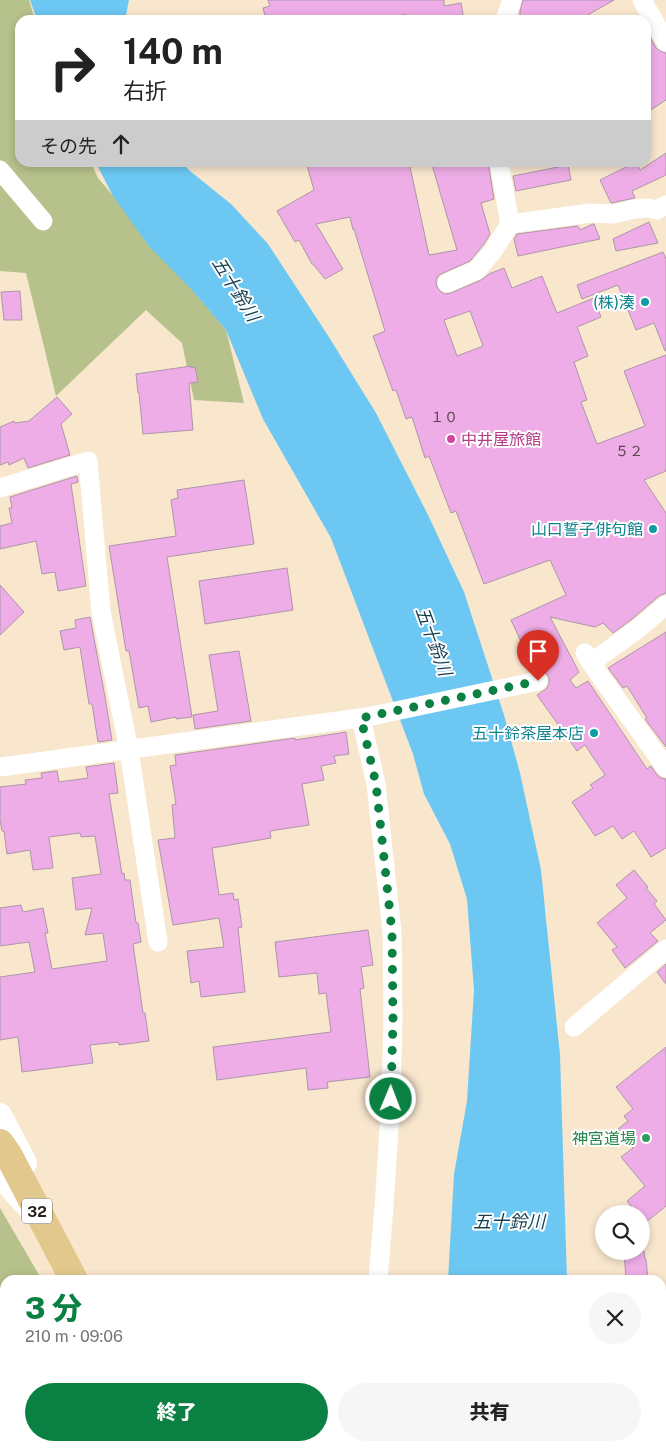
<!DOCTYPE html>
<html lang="ja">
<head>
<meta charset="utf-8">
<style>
	:root { --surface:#fff; --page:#f6f6f6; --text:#222; --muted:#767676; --accent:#0b8043 }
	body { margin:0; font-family:"Public Sans","Noto Sans JP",sans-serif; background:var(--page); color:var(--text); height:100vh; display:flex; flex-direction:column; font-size:19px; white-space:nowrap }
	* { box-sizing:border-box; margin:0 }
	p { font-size:16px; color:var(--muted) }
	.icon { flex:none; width:28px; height:28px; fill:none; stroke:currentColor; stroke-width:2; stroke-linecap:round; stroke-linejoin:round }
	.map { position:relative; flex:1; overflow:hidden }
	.panel { position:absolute; left:0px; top:1275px; width:666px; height:176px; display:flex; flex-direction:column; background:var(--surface); border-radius:15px 15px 0 0; box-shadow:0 2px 8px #0003 }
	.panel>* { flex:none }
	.top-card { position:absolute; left:15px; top:15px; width:636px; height:152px; border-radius:15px; box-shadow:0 2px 8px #0003; background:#fff; color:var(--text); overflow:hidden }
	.fabs { position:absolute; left:595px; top:1205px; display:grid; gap:10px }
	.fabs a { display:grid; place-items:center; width:55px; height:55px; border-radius:50%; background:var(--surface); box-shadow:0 2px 8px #0003; font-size:25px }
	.pin { position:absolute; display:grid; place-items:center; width:42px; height:42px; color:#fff; margin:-51px -21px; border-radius:50% 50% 50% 0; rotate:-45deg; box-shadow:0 0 5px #0007 }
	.pin .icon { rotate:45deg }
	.me { position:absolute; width:55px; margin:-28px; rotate:1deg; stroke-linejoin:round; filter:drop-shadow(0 0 4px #0008) }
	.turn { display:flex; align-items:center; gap:18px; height:105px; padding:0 25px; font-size:22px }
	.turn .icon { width:65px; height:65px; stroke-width:2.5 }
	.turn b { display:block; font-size:35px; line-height:42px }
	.then { display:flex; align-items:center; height:48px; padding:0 25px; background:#0003; gap:10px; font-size:19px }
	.round { display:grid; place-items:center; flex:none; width:52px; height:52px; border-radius:26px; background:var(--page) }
	.summary { display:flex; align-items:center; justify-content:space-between; height:85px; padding:0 25px }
	h1 { font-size:30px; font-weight:800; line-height:38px; color:var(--accent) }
	.button { display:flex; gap:10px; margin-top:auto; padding:10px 25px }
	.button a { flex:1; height:58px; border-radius:30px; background:var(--accent); color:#fff; font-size:20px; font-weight:800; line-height:58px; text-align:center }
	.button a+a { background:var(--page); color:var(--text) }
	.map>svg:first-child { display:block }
	.green { fill:#b6c18b }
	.water { fill:#6cc8f2 }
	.building { fill:#eeade6; stroke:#ad96aa; fill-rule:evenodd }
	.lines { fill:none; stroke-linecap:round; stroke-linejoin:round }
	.pedestrian { stroke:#fff; stroke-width:14 }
	.minor { stroke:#fff; stroke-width:19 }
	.tertiary { stroke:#fff; stroke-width:24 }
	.primary { stroke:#e2c88c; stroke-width:28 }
	.route { stroke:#0b8043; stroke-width:9; stroke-dasharray:0 16.2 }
	.culture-dot { fill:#0f9aa8; stroke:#fff; stroke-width:2 }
	.hotel-dot { fill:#d1479c; stroke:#fff; stroke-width:2 }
	.leisure-dot { fill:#2e9e5b; stroke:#fff; stroke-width:2 }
	.labels { text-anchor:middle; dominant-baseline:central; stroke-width:4; stroke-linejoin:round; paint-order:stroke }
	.number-label { font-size:14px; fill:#5a454c }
	.shield { fill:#fff; stroke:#69645e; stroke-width:1 }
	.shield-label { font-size:15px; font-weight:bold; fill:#292219 }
	.culture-label { font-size:16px; fill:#0d838f; stroke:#fff; text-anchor:end }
	.hotel-label { font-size:16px; fill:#b23c85; stroke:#fff; text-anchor:start }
	.leisure-label { font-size:16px; fill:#27864d; stroke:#fff; text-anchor:end }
	.water-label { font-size:18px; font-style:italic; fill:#163f51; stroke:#fff }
</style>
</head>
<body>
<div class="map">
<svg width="666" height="1451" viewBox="0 0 666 1451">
	<rect width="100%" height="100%" fill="#f8e6cd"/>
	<g class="green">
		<path d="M0,0H29L35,20H20V162L91,163L98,178L226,330L244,403L194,400L182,343L146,310L56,396L26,273L0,271Z"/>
		<path d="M0,1208L42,1280H5V1446H141L143,1451H0Z"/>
	</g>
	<g class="water">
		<path d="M30,0H129L125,20H37Z"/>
		<path d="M96,163H182L190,171L231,204L268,244L327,334L376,413L428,515L464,592L504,715L520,773L541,870L560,1055L567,1280H448L454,1174L467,1101L474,990L467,899L450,844L424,794L413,754L331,538L263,419L226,330L192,290L148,245L113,196Z"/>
		<rect x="440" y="1446" width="128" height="5"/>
	</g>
	<g class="building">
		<path d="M268,0H444V6L461,3L464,20H406V14L387,20H266L263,8L270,6Z"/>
		<path d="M523,0H614L579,20H520V11Z"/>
		<path d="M646,33H648L656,48L660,51L666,53V100L646,113Z"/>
		<path d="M666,153V175L632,191L635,198L611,203L600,180L636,162L640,170Z"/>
		<path d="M306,162H409L429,255L457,250L432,165L445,162H488L494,199L481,203L490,234L484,244L470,261L443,273L438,276L436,281L437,287L441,292L445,294L451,293L481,280L489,274L504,268L512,288L542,276L557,313L594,298L601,317L577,327L588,356L574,362L587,400L581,402L597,444L645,426L624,371L666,355V471L644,480L666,513V593L659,596L632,619L613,633L603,623L595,627L550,617L579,672L570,680L576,688L588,681L647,769L651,766L657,775L661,778L666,779V848L651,857L634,831L622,839L613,826L595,836L572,802L593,788L590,785L605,775L585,745L577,751L537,695L546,689L549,684V678L547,674L542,671L536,670L525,650L511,620L566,595L550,560L484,584L456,511L451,513L429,456L425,458L412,417L406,419L396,390L393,391L373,336L385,331L354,229L353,230L350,217L316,224L343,269L325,279L313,264H312L299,240L295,242L277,211L314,190ZM470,311L483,346L457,356L444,320Z"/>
		<path d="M568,165L571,180L516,191L513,176Z"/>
		<path d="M649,222L658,243L616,251L613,239Z"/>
		<path d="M593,224H594L600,239L518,256L514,239L517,234L578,226L580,230Z"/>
		<path d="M663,252L666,259V351H665L654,323L636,330L618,285L582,299L577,285Z"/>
		<path d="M20,291L22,320H4L1,292Z"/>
		<path d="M191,366V368L195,367L198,382L189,383L193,430L143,434L139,393H138L136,374Z"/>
		<path d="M57,397L72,414L61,424L70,455L28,468L24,458L9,465L8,462L0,465V427L14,421L15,423L29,421Z"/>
		<path d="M77,476L78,482L71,484L86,586L58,591L55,572L42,574L36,541L0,549V526L12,523L9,508H12L10,497Z"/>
		<path d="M244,480L254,544L167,557L192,717L176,719V717L151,722L148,706L139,708L129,651H126L109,546L176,536L171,500L178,498L177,490Z"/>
		<path d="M287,568L293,610L205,624L199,581Z"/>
		<path d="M0,585L24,612L0,635Z"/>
		<path d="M90,617L105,697L112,740L98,742L92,704H89L80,647L64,650L60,631L76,628L75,620Z"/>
		<path d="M666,632V747L645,719L647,718L627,686L623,688L608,668Z"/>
		<path d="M239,651L251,721L195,729L193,715L218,711L209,655Z"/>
		<path d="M346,732L349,754L334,756L336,763L321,766L324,780L302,784L309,825L270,831L271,838L212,848L219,895L233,893L234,900L238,899L242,927L238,928L245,992L201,997L199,981L191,983L187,951L224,947L219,918L173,925L158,840L175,838L172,805L176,804L170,766L176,765L175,755L295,738V740Z"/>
		<path d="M114,763L118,793L109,794L122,874L124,873L125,880H130L136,923H138L141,942L133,944L143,1013H145L149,1041L119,1045L118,1042L90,1045L93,1063L22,1072L18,1037L0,1040V977L35,972L29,942L0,946V908L21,905L23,912L43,908L48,933H45L52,969L107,961L103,933L85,935L92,908L76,910L72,878L101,874L95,836L81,837L80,833L49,837L53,868L33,870L30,850L7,854L4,831H2L0,820V787L26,784L25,780L42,778L41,773L57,771L59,782L88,778L86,767Z"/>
		<path d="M634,870L648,887L646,888L657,901L654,904L666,920L650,933L658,941L625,968L612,950L617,947L597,923L627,898L616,885Z"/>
		<path d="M368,930L373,965L361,967L364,988L360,989L370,1077L327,1082L328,1088L308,1090L306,1068L217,1080L213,1047L331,1032L326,993L319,994L317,973L279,977L275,942Z"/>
		<path d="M666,964V984L657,972Z"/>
		<path d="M666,1047V1206L645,1223L641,1219V1214H637L627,1201L645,1186L621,1157L633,1148L618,1129L628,1121L624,1116L633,1109L616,1087Z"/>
		<path d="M624,1251H644L645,1259H646L648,1280H626Z"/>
	</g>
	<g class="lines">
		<g class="pedestrian">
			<path d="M0,1297L5,1302"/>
			<path d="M29,1451L35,1446"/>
		</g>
		<g class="minor">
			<path d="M642,0L666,42"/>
			<path d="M505,20L512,0"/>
			<path d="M0,170L43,221"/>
			<path d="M510,224L590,213L614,214L634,209L648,208L657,210L666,205"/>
			<path d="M447,283L477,270L493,251L510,224L499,162"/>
			<path d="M0,488L88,461L101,612L129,750L158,942"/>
			<path d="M585,653L591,663L666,768"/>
			<path d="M591,663L639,628L666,605"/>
			<path d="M361,718L376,784L392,932L393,1018L391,1099L384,1207L378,1280"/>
			<path d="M0,767L367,717L538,681"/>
			<path d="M574,1027L666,949"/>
			<path d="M340,1451L342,1446"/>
		</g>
		<g class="tertiary">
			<path d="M0,1115L25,1163"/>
			<path d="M0,1176L31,1210"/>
		</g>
		<g class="primary">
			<path d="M0,1143L9,1156L74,1280"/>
			<path d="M190,1446L197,1451"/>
		</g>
	</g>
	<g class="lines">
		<path class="route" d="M391,1099L393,1018L392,932L376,784L361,718L538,681"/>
	</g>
	<g class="culture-dot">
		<circle cx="645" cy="302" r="5"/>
		<circle cx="653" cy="529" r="5"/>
		<circle cx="594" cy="733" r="5"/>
	</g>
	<circle class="hotel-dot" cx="451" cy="439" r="5"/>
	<circle class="leisure-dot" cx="646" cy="1138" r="5"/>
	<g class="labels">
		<g class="number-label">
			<text x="444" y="417">１０</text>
			<text x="629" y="451">５２</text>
		</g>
		<rect class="shield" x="22" y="1198.5" width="30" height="25" rx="4"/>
		<g class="shield-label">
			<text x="37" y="1211">32</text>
		</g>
		<g class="culture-label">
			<text x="635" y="302">(株)湊</text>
			<text x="643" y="529">山口誓子俳句館</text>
			<text x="584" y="733">五十鈴茶屋本店</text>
		</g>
		<g class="hotel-label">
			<text x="461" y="439">中井屋旅館</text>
		</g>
		<g class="leisure-label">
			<text x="636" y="1138">神宮道場</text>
		</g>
		<g class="water-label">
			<text transform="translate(236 289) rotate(58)">五十鈴川</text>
			<text transform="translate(434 641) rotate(70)">五十鈴川</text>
			<text x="509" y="1221">五十鈴川</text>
		</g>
	</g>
</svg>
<div class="fabs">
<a><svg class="icon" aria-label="search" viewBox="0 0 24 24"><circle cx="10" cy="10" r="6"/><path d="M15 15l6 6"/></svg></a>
</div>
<div class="pin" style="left:538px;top:681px;background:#d93025"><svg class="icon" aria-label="arrive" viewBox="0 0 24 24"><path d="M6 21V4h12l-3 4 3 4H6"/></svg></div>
<svg class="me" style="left:391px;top:1099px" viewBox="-20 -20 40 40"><circle r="17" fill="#0b8043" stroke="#fff" stroke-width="3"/><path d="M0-11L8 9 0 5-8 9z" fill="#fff"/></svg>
<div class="top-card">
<div class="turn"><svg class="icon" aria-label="right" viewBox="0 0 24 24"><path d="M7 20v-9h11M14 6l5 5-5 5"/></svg><div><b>140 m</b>右折</div></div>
<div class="then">その先<svg class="icon" aria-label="ahead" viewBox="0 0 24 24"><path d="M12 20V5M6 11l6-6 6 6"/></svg></div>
</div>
<section class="panel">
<div class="summary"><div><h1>3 分</h1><p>210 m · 09:06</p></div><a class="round"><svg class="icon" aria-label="close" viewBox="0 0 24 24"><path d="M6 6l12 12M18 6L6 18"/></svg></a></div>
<div class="button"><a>終了</a><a>共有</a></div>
</section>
</div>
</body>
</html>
